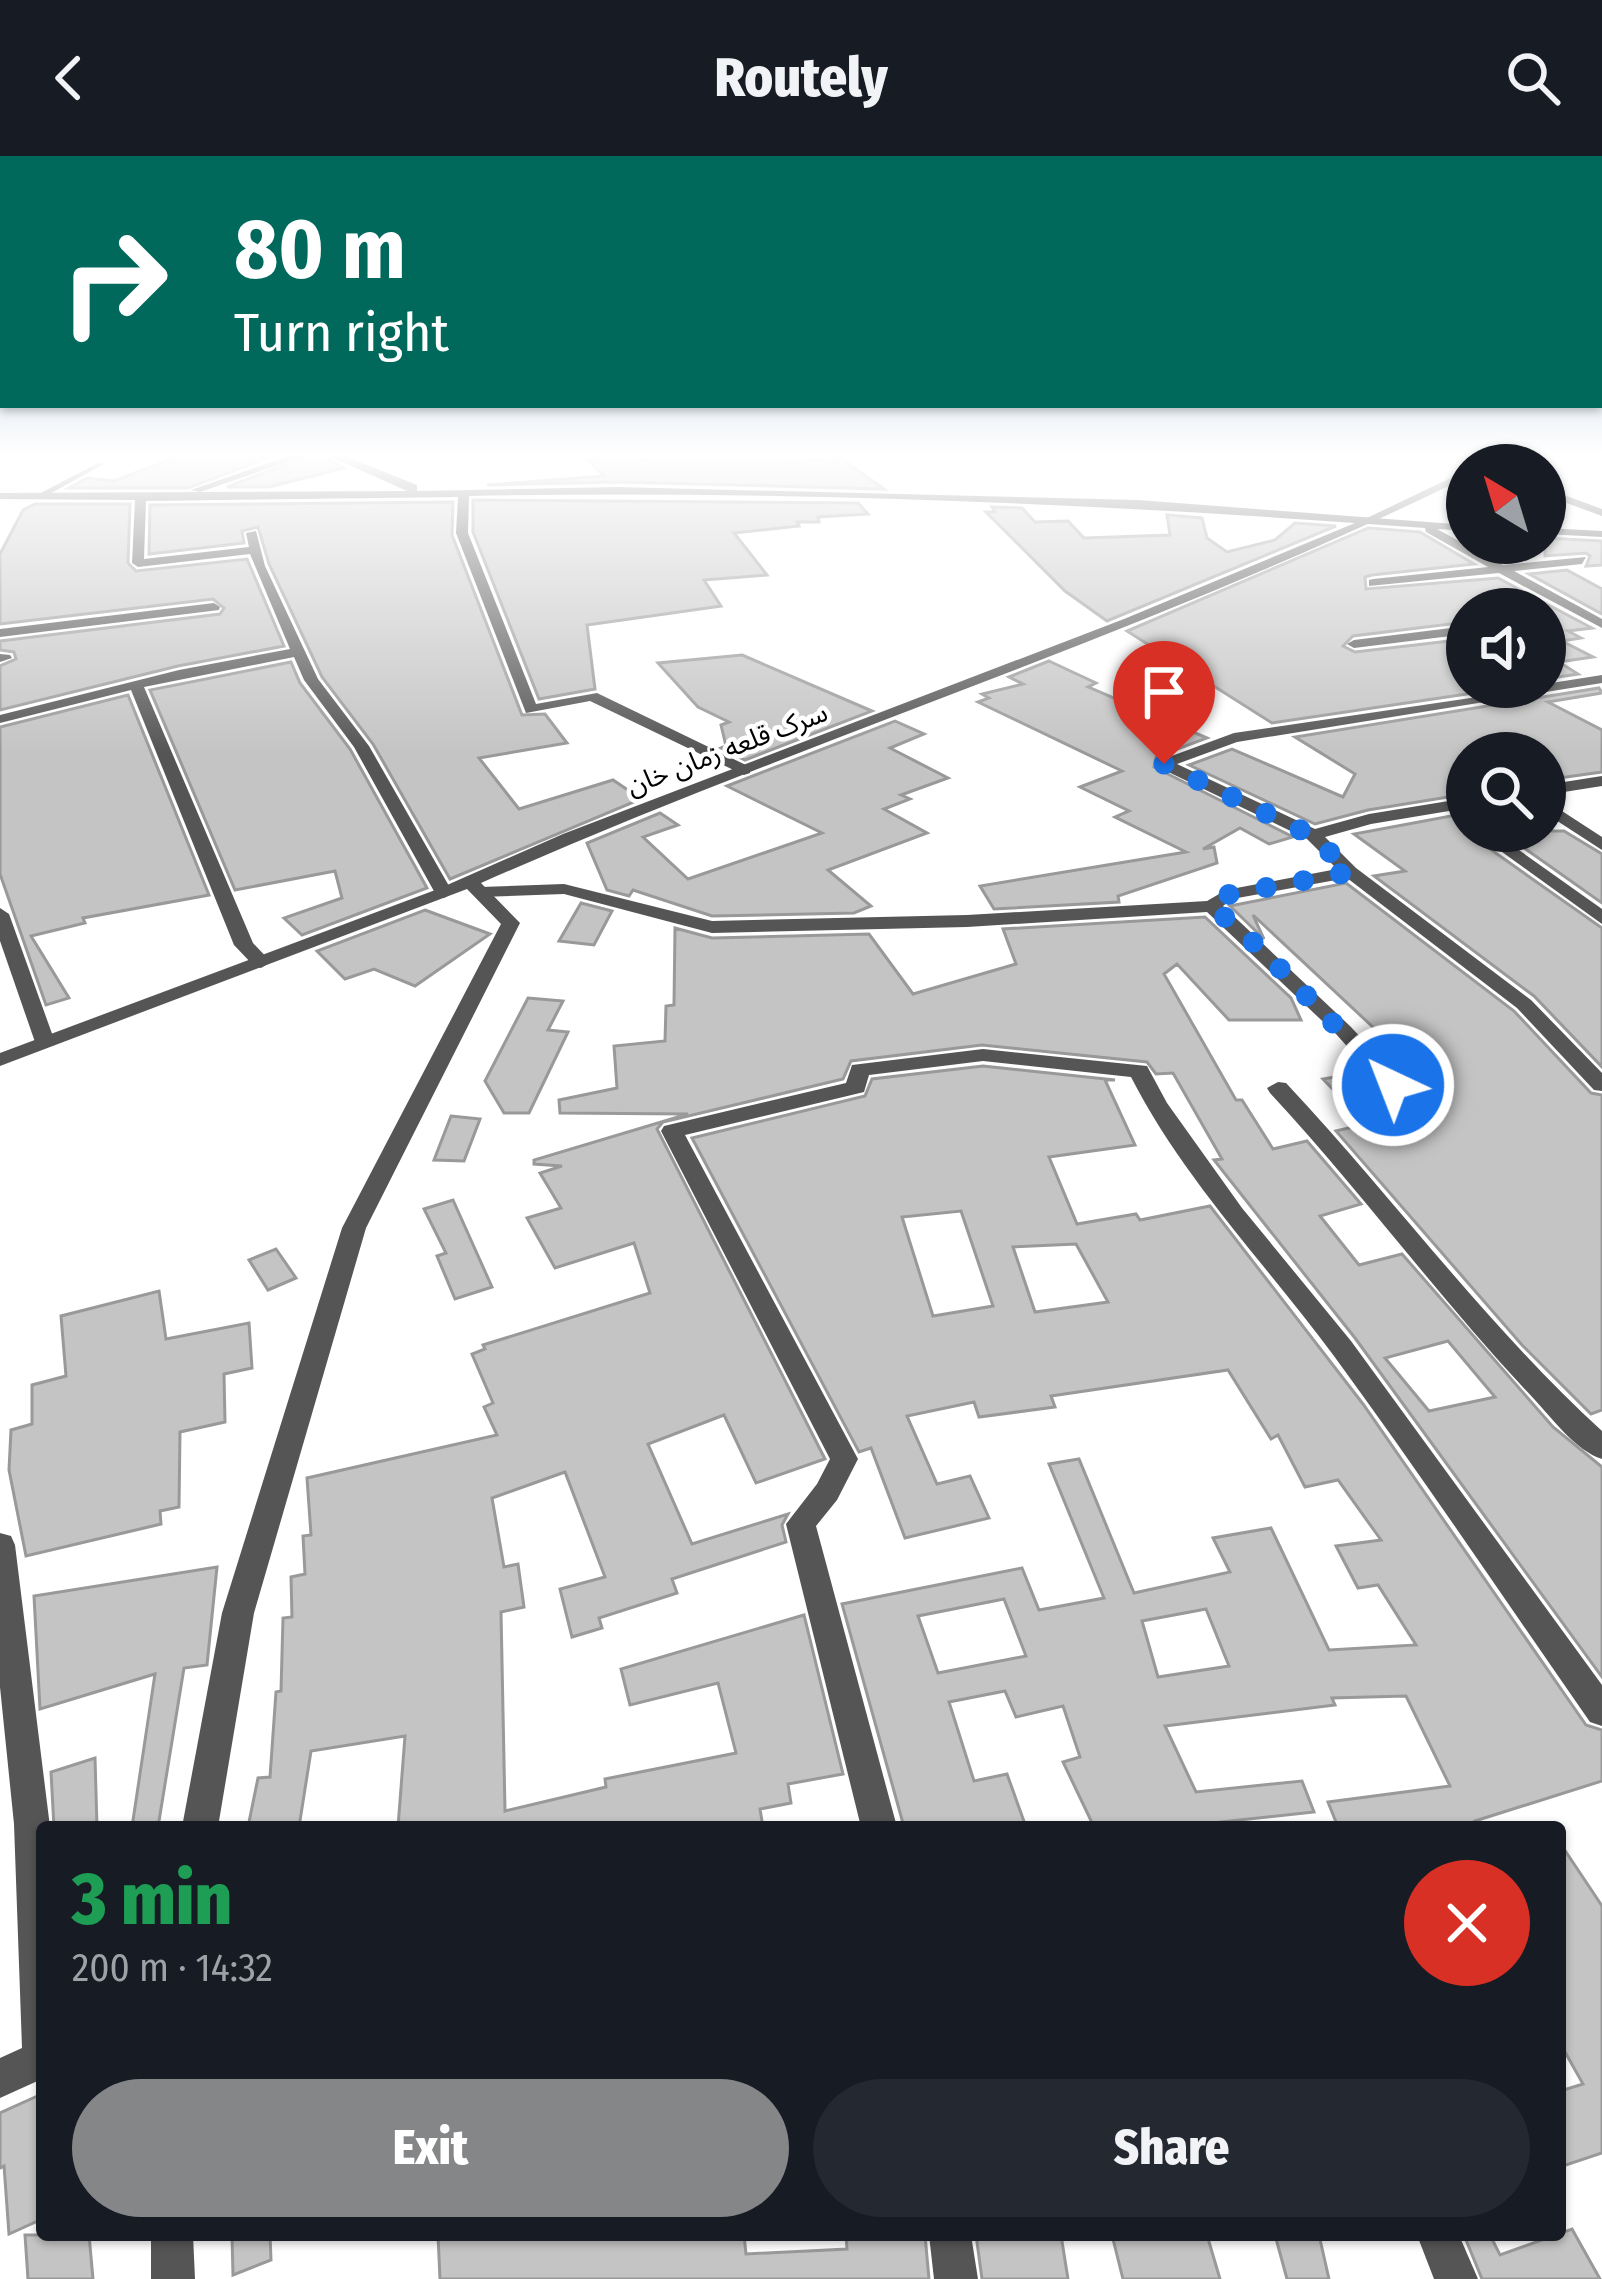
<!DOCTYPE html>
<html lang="en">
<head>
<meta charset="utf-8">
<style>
	:root { --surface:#171b24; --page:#242831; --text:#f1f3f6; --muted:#9ea1a6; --accent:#858687 }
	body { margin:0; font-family:"Fira Sans Condensed","Noto Sans Arabic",sans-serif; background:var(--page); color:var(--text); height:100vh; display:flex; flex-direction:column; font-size:45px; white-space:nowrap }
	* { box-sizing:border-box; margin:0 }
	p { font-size:39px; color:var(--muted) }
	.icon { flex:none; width:66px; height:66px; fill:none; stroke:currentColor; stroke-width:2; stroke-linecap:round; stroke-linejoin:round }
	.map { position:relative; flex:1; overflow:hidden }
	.side { position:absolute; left:36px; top:1665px; width:1530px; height:420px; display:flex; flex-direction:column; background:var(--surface); border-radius:12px; box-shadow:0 3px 9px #0004 }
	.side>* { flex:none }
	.top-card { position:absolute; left:0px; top:0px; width:1602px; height:252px; box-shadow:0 3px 9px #0004; background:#00695c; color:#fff; overflow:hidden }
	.needle { width:78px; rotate:322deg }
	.fabs { position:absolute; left:1446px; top:288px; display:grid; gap:24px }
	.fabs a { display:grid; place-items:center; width:120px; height:120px; border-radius:50%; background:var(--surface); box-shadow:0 3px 9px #0004; font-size:60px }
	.pin { position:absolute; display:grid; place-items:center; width:102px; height:102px; color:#fff; margin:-123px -51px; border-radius:50% 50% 50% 0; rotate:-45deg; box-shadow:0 0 12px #0007 }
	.pin .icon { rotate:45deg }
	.me { position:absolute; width:132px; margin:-66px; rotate:317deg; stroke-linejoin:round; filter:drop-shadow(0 0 9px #0008) }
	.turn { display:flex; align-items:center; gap:42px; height:252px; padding:0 36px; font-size:54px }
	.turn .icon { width:156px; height:156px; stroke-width:2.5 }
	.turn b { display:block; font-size:84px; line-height:102px }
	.round { display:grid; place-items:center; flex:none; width:126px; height:126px; border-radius:63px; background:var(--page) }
	.overview { display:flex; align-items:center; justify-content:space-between; height:204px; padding:0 36px }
	h1 { font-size:72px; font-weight:800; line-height:90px; color:#1e9e55 }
	.action { display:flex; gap:24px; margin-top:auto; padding:24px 36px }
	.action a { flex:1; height:138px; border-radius:72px; background:var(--accent); color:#fff; font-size:48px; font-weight:800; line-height:138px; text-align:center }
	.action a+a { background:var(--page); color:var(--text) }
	header { display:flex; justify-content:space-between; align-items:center; height:156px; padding:0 36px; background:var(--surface); font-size:54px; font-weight:800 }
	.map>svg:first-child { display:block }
	.building { fill:#c4c4c4; stroke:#999; stroke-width:3; fill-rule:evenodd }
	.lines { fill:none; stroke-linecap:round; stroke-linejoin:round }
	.service { fill:#555; fill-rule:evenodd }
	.minor { fill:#555; fill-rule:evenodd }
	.tertiary { fill:#555; fill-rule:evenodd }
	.route { stroke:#1a73e8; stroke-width:21; stroke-dasharray:0 37.8 }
	.labels { text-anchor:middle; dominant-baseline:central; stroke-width:9; stroke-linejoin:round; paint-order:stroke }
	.far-street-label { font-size:27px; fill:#000; stroke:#fff }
</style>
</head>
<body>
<header><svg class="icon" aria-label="back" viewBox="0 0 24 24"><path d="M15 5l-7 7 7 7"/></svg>Routely<svg class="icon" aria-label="search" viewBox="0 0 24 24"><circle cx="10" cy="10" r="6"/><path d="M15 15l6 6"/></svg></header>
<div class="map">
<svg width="1602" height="2123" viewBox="0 0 1602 2123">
	<rect width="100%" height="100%" fill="#fff"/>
	<g class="building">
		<path d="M181,299H276L188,332H69L87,322L114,325Z"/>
		<path d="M311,299H323L344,312L269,331H227Z"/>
		<path d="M626,299L634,305L679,299L728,303L777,299L788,306L841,302L884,333L617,326L487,329L604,320L588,304Z"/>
		<path d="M473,344L858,347L868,358L818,361L819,366H797L799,370L734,377L767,419L704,424L721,450L587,469L595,533L539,543L473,376Z"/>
		<path d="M453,346L452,379L522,559L545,558L567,587L479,602L519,653L613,624L641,643L450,723L373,588L322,521L269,408L258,371L242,375L244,387L149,398L150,349Z"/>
		<path d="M35,348H130L128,407L136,415L247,403L284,490L178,510L0,554V510L16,503L14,496L0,494V485L220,458L224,452L213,443L0,468V398L23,354Z"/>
		<path d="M992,351L1022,352L1035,366L1068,365L1084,382L1170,379L1167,359L1202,362L1207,382L1227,396L1275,384L1295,367L1336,370L1107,465L1065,435L986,356H995Z"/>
		<path d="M1368,372L1420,376L1474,408L1372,419L1365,421L1366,433L1498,422L1592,472L1568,475L1581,482L1562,485L1593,501L1559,506L1578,518L1545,523V453H1467V466L1353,480L1343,490L1355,496L1467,483V531H1514L1272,567L1127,475Z"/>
		<path d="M1545,382L1602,385V409L1586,410L1590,400L1586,397L1545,400Z"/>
		<path d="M1567,414L1602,433V458L1529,418Z"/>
		<path d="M742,499L872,555L745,604L721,592L726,590L721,569L729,566L698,551L658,507Z"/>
		<path d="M1049,505L1096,527L1088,531L1207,582L1156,601L1154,611L1293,681L1269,688L1240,672L1203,693L1214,691L1217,707L1118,740L1119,746L994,753L980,730L1186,696L1115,661L1129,655L1080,631L1122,615L978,546L989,542L982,538L1023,528L1009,521Z"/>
		<path d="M291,506L300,527L350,593L427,732L302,779L284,762L342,742L335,715L235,734L150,534Z"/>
		<path d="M1599,532L1602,537L1548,546L1602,574V616L1545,624V597H1467V638L1368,654L1315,668L1189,609L1232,593L1343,641L1355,618L1295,581Z"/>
		<path d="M128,539L209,739L83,762L85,767L31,780L69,842L46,849L0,718V571Z"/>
		<path d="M895,565L924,578L890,592L948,622L901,639L910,643L884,653L927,677L828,714L871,750L854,757L712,760L633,734L629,740L607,734L587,687L660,657L678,669L643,681L688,723L822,677L727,630Z"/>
		<path d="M1467,657L1470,679L1602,772V911L1534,840L1374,720L1405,715L1354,678Z"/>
		<path d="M1500,675H1564L1602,698V747Z"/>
		<path d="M1346,727L1514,855L1591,937L1602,939V1254L1591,1258L1522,1189L1336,975L1366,968L1323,923L1363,916L1407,964L1426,965L1433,954L1376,891L1391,888L1253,759L1264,783L1230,750Z"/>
		<path d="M581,747L612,755L594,789L559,785Z"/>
		<path d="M425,754L490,778L415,830L374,813L345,823L317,795Z"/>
		<path d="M1205,761L1291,842L1301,864H1229L1177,808L1164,818L1236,944H1242L1273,993L1307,985L1361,1048L1320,1060L1359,1109L1402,1098L1553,1271L1602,1311V1521L1355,1182L1214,1004L1222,1003L1173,917L1156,918L1147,906L982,889L851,905L843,923L663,966L657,973L825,1303L756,1327L724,1259L648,1288L692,1388L788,1358L782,1369L786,1386L672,1423L677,1437L599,1462L602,1472L572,1481L560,1433L605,1421L565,1316L492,1342L504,1411L518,1408L524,1451L501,1456L505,1655L606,1631L605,1623L736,1597L718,1527L630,1549L621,1513L804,1459L843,1618L788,1628L791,1647L760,1653L763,1671H398L405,1580L311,1595L299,1671H248L258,1622L270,1621L276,1536L281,1535L283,1462L292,1461L291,1421L305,1418L303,1380L311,1379L307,1322L497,1279L484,1251L493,1247L472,1198L485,1193L483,1189L650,1137L634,1087L555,1112L527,1062L561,1052L540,1017L562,1010L534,1008V1004L688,958L560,957L559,944L617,932L614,890L665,885L666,850L674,849L675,772L712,782L869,778L913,838L1016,808L1003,773ZM1448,1185L1495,1241L1429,1255L1385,1202Z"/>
		<path d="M528,842L563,845L548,874L568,876L529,957H504L485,925Z"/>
		<path d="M983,910L1115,924H1105L1135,989L1049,1001L1077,1068L1136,1058L1140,1064L1210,1050L1363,1248L1586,1569L1602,1574V1625L1475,1665L1478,1671H1338L1328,1646L1450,1630L1406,1540L1332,1542L1335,1549L1165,1570L1196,1636L1302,1625L1314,1656L1175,1671H1094L1063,1606L1080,1601L1063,1550L1016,1561L1005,1535L949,1546L974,1625L1007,1618L1026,1671H904L842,1448L1022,1412L1039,1454L1104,1442L1049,1308L1079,1303L1134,1437L1230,1416L1213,1382L1271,1372L1329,1494L1416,1489L1378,1429L1358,1432L1336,1390L1381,1384L1338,1324L1305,1331L1278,1279L1271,1283L1228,1214L1051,1240L1055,1251L979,1261L974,1246L907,1260L937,1328L970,1320L989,1362L905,1382L871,1292L859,1296L692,982L865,940L872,923ZM961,1055L993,1150L933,1160L902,1061ZM1076,1088L1108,1146L1035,1156L1013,1091ZM1004,1443L1026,1500L938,1517L918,1460ZM1206,1453L1229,1510L1158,1521L1142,1465Z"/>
		<path d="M451,960L480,963L464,1005L434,1004Z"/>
		<path d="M453,1044L492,1131L455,1143L437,1100L446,1097L424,1053Z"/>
		<path d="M276,1093L296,1122L268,1134L249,1104Z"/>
		<path d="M159,1135L166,1183L249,1167L252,1212L224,1218L225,1266L180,1276L179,1351L160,1355L161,1368L26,1400L9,1314L11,1274L32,1268V1229L66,1220L61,1160Z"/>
		<path d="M217,1411L207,1509L184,1512L158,1671H132L155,1518L40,1553L34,1440Z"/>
		<path d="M95,1602L97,1671H54L51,1616Z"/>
		<path d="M1560,1687L1602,1750V1997L1560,2011V1935L1583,1928L1560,1887Z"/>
		<path d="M42,1938V2063L9,2078L4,2010L0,2012V1957Z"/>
		<path d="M1572,2073L1600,2123H1482L1464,2079H1490L1500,2099Z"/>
		<path d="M25,2079H89L93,2123H28Z"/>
		<path d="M232,2079H270L271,2104L233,2119Z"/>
		<path d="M438,2079H744L746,2098L847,2093L846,2079H925L929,2123H440Z"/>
		<path d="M976,2079H1061L1068,2123H982Z"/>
		<path d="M1112,2079H1207L1220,2123H1123Z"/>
		<path d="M1275,2079H1319L1329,2123H1287Z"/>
	</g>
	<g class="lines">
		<path class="service" d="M98,307L104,308L44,341L37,339Z"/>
		<g class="minor">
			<path d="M291,299H307L200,336L191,334Z"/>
			<path d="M327,299H342L417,329V335L617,331L1138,344L1467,369V375L1437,373L1503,409L1586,401L1582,408L1514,415L1602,463V472L1499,417L1369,430V424L1373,423L1488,411L1426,376L1425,372C1107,348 788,334 469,340L468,377L536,548L597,537L750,611V617L744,619L590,545L526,557L456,377L458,341L146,345L144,403L249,391L246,377L256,375L265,410L318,523L369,590L453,737L444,742L435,737L354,591L304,524L294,501L144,531L253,787L271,806L261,812L254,810L234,789L131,534L0,567V559L179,514L290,493L250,398L138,411L132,407L135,344L0,343V337L407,335Z"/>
			<path d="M1545,332L1602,353V360L1545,339Z"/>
			<path d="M1545,372L1602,375V381L1545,378Z"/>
			<path d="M214,447L220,451L219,454L0,481V473Z"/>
			<path d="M1467,470V478L1354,492L1347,488L1354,484Z"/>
			<path d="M0,498L10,499L12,502L0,506Z"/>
			<path d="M1602,519V527L1237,586L1177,608L1315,673L1369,658L1467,642V652L1371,668L1325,681L1356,712L1531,844L1602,917V935L1594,934L1517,852L1347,722L1232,743L1223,750L1350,870L1426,951L1429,956L1426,961H1410L1336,878L1207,756L967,771L712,777L564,738L481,741L472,736L481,731L564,728L712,765L967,759L1207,745L1226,734L1337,713L1307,683L1158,611V605L1234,577L1545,531V528Z"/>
			<path d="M1602,620V630L1545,639V629Z"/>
			<path d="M1545,644L1602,681V694L1545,657Z"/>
			<path d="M1473,675H1492L1602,753V768Z"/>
			<path d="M0,752L9,758L55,886L52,890H38L35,886L0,785Z"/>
			<path d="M983,893L1147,910L1167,947L1242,1052L1351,1185L1602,1529V1570L1590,1566C1505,1444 1422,1320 1334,1200C1266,1108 1183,1023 1131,921L983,905L869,919L864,936L685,979L858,1303L837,1344L816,1370L897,1671H861L786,1368L817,1328L830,1303L661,975L664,970L846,927L852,909Z"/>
			<path d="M1278,926L1286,927C1393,1041 1486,1169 1602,1275V1303C1576,1295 1552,1262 1534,1243C1441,1145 1362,1036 1270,937L1267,932Z"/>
			<path d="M0,1377L11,1380L15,1389L50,1671H42V1923L0,1942V1902L22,1892L14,1668L0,1531Z"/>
			<path d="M929,2079H971L978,2123H934Z"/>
			<path d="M1417,2079H1459L1478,2123H1434Z"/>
		</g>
		<g class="tertiary">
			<path d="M1496,299H1510L1492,309H1479Z"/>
			<path d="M1467,314V321C1148,478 806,583 481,727L520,767L366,1072L254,1457L218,1671H182L222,1457L342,1072L501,768L467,733L0,910V897L438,733L563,678L1124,463L1367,362Z"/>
			<path d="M151,2079H193L195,2123H151Z"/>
		</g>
	</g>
	<linearGradient id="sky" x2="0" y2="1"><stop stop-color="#8cadcc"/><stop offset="0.5" stop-color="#fff"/><stop offset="1" stop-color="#fff" stop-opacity="0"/></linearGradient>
	<rect width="1602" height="597" fill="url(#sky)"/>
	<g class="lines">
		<path class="route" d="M1164,608L1313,680L1350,716L1226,739L1212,750L1263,795L1393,929"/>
	</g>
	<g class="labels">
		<g class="far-street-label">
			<text transform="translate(727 593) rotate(-21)">سرک قلعه زمان خان</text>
		</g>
	</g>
</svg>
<div class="fabs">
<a><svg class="needle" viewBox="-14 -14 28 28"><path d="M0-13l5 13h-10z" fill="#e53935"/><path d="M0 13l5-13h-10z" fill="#9ea1a6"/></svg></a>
<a><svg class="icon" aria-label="sound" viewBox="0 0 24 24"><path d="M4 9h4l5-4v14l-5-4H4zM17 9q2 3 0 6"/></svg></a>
<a><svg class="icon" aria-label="search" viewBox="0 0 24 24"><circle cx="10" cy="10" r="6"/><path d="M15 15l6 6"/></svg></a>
</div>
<div class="pin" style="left:1164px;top:608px;background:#d93025"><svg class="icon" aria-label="arrive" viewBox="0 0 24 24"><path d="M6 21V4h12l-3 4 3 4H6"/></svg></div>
<svg class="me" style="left:1393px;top:929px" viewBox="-20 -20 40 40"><circle r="17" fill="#1a73e8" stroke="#fff" stroke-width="3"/><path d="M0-11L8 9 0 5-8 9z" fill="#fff"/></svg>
<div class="top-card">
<div class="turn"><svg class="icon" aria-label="right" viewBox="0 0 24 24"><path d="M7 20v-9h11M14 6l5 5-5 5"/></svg><div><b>80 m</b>Turn right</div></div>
</div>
<section class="side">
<div class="overview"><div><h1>3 min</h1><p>200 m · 14:32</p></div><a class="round" style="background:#d93025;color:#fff"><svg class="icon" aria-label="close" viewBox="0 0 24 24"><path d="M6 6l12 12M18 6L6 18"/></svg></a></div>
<div class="action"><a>Exit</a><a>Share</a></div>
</section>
</div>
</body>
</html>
